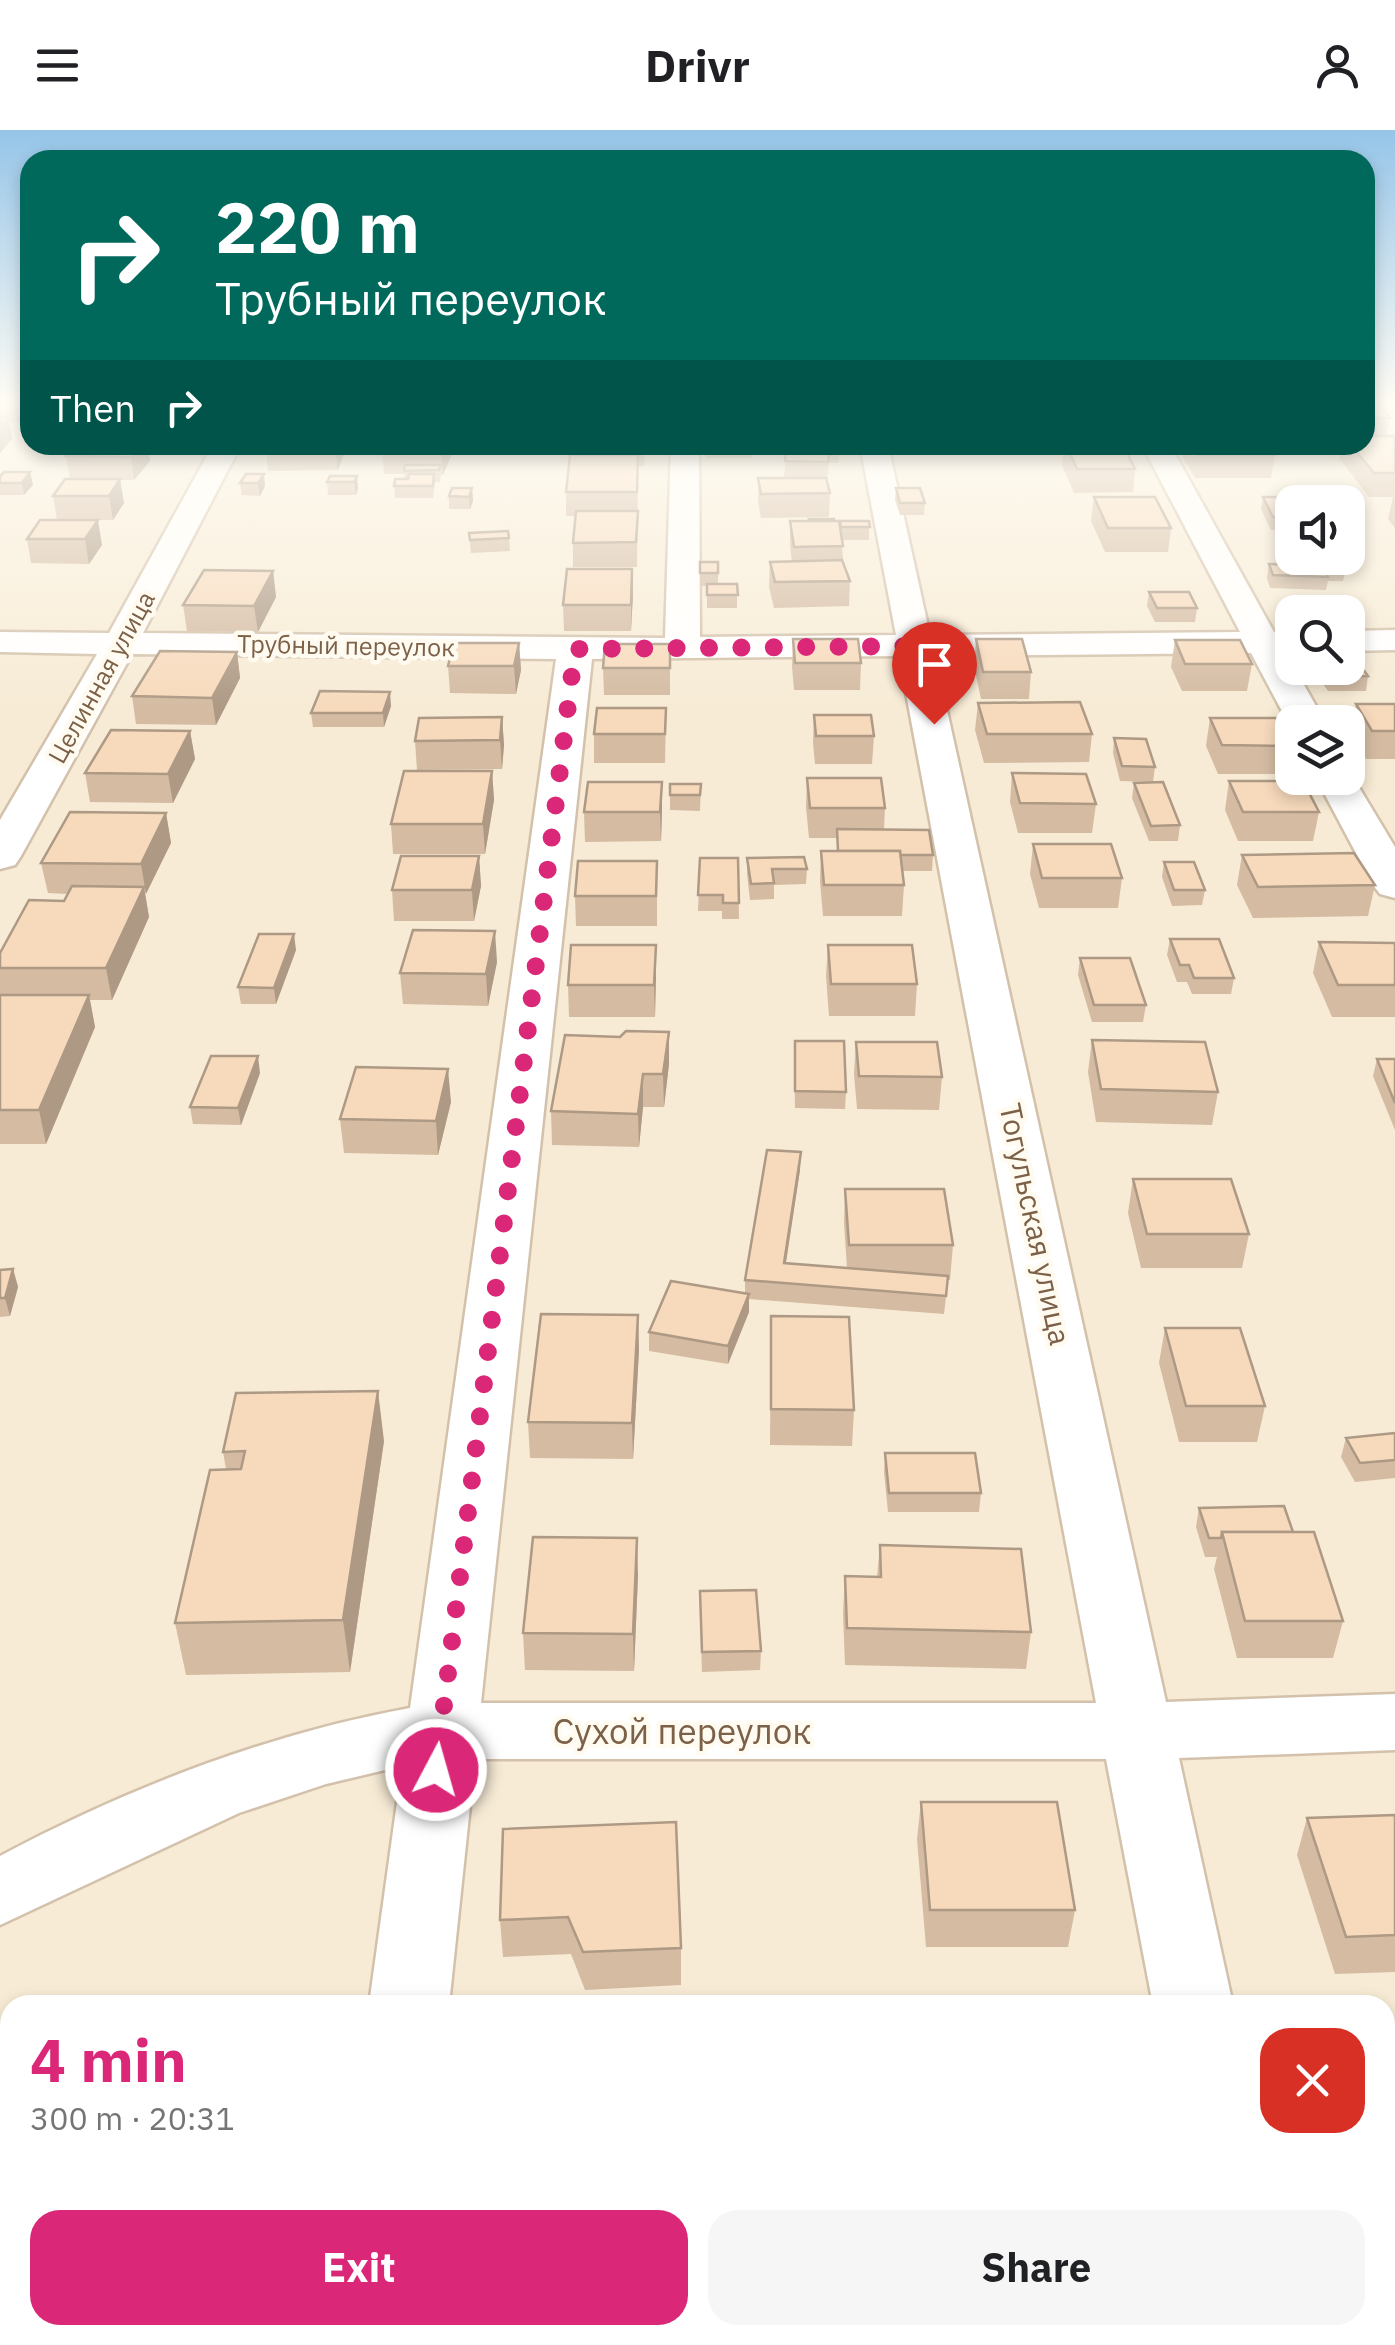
<!DOCTYPE html>
<html lang="en">
<head>
<meta charset="utf-8">
<style>
	:root { --surface:#fff; --page:#f6f6f6; --text:#202124; --muted:#757577; --accent:#db2777 }
	body { margin:0; font-family:"IBM Plex Sans",sans-serif; background:var(--page); color:var(--text); height:100vh; display:flex; flex-direction:column; font-size:38px; white-space:nowrap }
	* { box-sizing:border-box; margin:0 }
	p { font-size:32px; color:var(--muted) }
	.icon { flex:none; width:55px; height:55px; fill:none; stroke:currentColor; stroke-width:2; stroke-linecap:round; stroke-linejoin:round }
	.map { position:relative; flex:1; overflow:hidden }
	.panel { position:absolute; left:0px; top:1865px; width:1395px; height:350px; display:flex; flex-direction:column; background:var(--surface); border-radius:30px 30px 0 0; box-shadow:0 5px 15px #0003 }
	.panel>* { flex:none }
	.banner { position:absolute; left:20px; top:20px; width:1355px; height:305px; border-radius:30px; box-shadow:0 5px 15px #0003; background:#00695c; color:#fff; overflow:hidden }
	.controls { position:absolute; left:1275px; top:355px; display:grid; gap:20px }
	.controls a { display:grid; place-items:center; width:90px; height:90px; border-radius:20px; background:var(--surface); box-shadow:0 5px 15px #0003; font-size:50px }
	.pin { position:absolute; display:grid; place-items:center; width:85px; height:85px; color:#fff; margin:-102px -42px; border-radius:50% 50% 50% 0; rotate:-45deg; box-shadow:0 0 10px #0007 }
	.pin .icon { rotate:45deg }
	.me { position:absolute; width:110px; margin:-55px; rotate:6deg; stroke-linejoin:round; filter:drop-shadow(0 0 8px #0008) }
	.turn { display:flex; align-items:center; gap:35px; height:210px; padding:0 30px; font-size:45px }
	.turn .icon { width:130px; height:130px; stroke-width:2.5 }
	.turn b { display:block; font-size:70px; line-height:85px }
	.then { display:flex; align-items:center; height:95px; padding:0 30px; background:#0003; gap:20px; font-size:38px }
	.round { display:grid; place-items:center; flex:none; width:105px; height:105px; border-radius:30px; background:var(--page) }
	.headline { display:flex; align-items:center; justify-content:space-between; height:170px; padding:0 30px }
	h1 { font-size:60px; font-weight:700; line-height:75px; color:var(--accent) }
	.button { display:flex; gap:20px; margin-top:auto; padding:20px 30px }
	.button a { flex:1; height:115px; border-radius:30px; background:var(--accent); color:#fff; font-size:40px; font-weight:700; line-height:115px; text-align:center }
	.button a+a { background:var(--page); color:var(--text) }
	header { display:flex; justify-content:space-between; align-items:center; height:130px; padding:0 30px; background:var(--surface); font-size:45px; font-weight:700 }
	.map>svg:first-child { display:block }
	.residential { fill:#f7ebd5; fill-rule:evenodd }
	.lines { fill:none; stroke-linecap:round; stroke-linejoin:round }
	.minor-casing { stroke:#d3c1ab; stroke-width:5 }
	.minor { fill:#fff; fill-rule:evenodd }
	.wall { fill:#d4bba2 }
	.shaded-wall { fill:#ad9984 }
	.building { fill:#f7dabc; stroke:#ad9984; stroke-width:2.5 }
	.route { stroke:#db2777; stroke-width:18; stroke-dasharray:0 32.4 }
	.labels { text-anchor:middle; dominant-baseline:central; stroke-width:9; stroke-linejoin:round; paint-order:stroke }
	.far-street-label { font-size:25px; fill:#7c6048; stroke:#fffbf0 }
	.street-label { font-size:30px; fill:#7c6048; stroke:#fffbf0 }
	.near-street-label { font-size:35px; fill:#7c6048; stroke:#fffbf0 }
</style>
</head>
<body>
<header><svg class="icon" aria-label="menu" viewBox="0 0 24 24"><path d="M4 6h16M4 12h16M4 18h16"/></svg>Drivr<svg class="icon" aria-label="person" viewBox="0 0 24 24"><circle cx="12" cy="8" r="4"/><path d="M4 21q1-7 8-7t8 7"/></svg></header>
<div class="map">
<svg width="1395" height="2215" viewBox="0 0 1395 2215">
	<rect width="100%" height="100%" fill="#fff8e7"/>
	<path class="residential" d="M0,270H30V315H1365V270H1395V2215H0ZM1292,372H1348V428H1292ZM1292,482H1348V538H1292ZM1292,592H1348V648H1292ZM10,1875H1385V2205H10Z"/>
	<g class="lines">
		<g class="minor-casing">
			<g id="minor">
				<path d="M213,315H241L143,503L665,508L671,315H699L700,507L896,505L860,315H888L930,505L1240,502L1142,315H1170L1274,502H1292V522L1286,523L1325,592H1292V600L1251,523L935,526L1166,1572L1395,1564V1620L1179,1628L1233,1875H1153L1106,1629H475L449,1875H369L402,1636L326,1654L239,1683L0,1795V1726C128,1658 267,1604 410,1578L556,529L132,524L21,726L15,735L0,739V690L97,524L0,522V502L109,503ZM899,526L1096,1573H481L592,529Z"/>
				<path d="M1395,500V520L1348,521V501Z"/>
				<path d="M1348,639L1395,717V768L1380,764L1373,755L1316,648H1348Z"/>
				<path d="M326,2205H418L416,2215H324Z"/>
				<path d="M1212,2205H1304L1306,2215H1214Z"/>
			</g>
		</g>
		<use href="#minor" class="minor"/>
	</g>
	<g class="wall">
		<path d="M0,270H27L29,280L18,293H10L12,309L0,323Z"/>
		<path d="M1365,270L1390,288L1386,306H1395V398L1388,389L1393,367H1369L1339,328L1342,315H1365Z"/>
		<path d="M76,315L150,331L134,350H120L124,373L113,390H57L53,366L70,349L66,326Z"/>
		<path d="M347,315L338,340L268,341L266,318Z"/>
		<path d="M456,315L443,345H441L440,352H435L433,368H395L394,356L405,349L404,344H384L382,321Z"/>
		<path d="M576,315H645L644,336H638L637,437H573V413L576,386H566V362L577,325Z"/>
		<path d="M705,315H752V328H706Z"/>
		<path d="M753,315H838L839,333H829L827,354L830,363L829,387L761,388L758,372V348H784L786,319L754,320Z"/>
		<path d="M1064,315H1123L1135,339L1133,362L1074,363L1062,335Z"/>
		<path d="M1184,315H1268L1275,325L1271,348H1195L1182,326Z"/>
		<path d="M30,342L33,355L24,365H0V346Z"/>
		<path d="M246,344L265,356L260,366L242,365L240,353Z"/>
		<path d="M357,346L358,358L356,365H328L327,352Z"/>
		<path d="M472,358L473,371L470,379H449V366Z"/>
		<path d="M896,358L925,373L924,385H900L895,370Z"/>
		<path d="M1094,367L1171,398L1168,422H1105L1091,391Z"/>
		<path d="M1263,367L1292,372V400H1271L1261,379Z"/>
		<path d="M40,390L102,415L89,434L31,433L27,409Z"/>
		<path d="M790,391H869V410H842L843,431L850,451L849,476L774,478L769,457L770,432H792L790,416Z"/>
		<path d="M469,403L509,408L510,421L471,423Z"/>
		<path d="M1296,429L1346,438L1343,451H1328L1326,460L1270,458L1267,448L1269,434L1295,435Z"/>
		<path d="M700,432H718V454H737V478H707V456H700Z"/>
		<path d="M273,441L276,467L258,502L187,501L183,475Z"/>
		<path d="M1149,462L1197,478L1195,492H1155L1147,476Z"/>
		<path d="M633,464L631,501H564L563,475Z"/>
		<path d="M793,509L861,533L860,560H794L792,536Z"/>
		<path d="M976,509L1031,542L1029,569H981L974,536Z"/>
		<path d="M1175,510L1252,534L1247,561H1182L1171,537Z"/>
		<path d="M519,513L521,540L516,564L450,563L448,536Z"/>
		<path d="M670,514V565H604L603,538Z"/>
		<path d="M237,522L240,548L216,595L136,594L132,566Z"/>
		<path d="M1314,538H1348L1368,546L1366,561H1328L1313,540Z"/>
		<path d="M978,573L1092,604L1089,632L984,633L975,600Z"/>
		<path d="M1356,574H1395V629H1366L1351,602Z"/>
		<path d="M391,576L384,597H313L311,583Z"/>
		<path d="M666,578L665,633H594V604Z"/>
		<path d="M814,585L874,606L872,634H815L813,613Z"/>
		<path d="M502,587L504,615L502,639L417,640L415,611Z"/>
		<path d="M1210,588L1292,613L1289,644H1218L1206,616Z"/>
		<path d="M190,601L195,629L173,673L90,672L85,643Z"/>
		<path d="M1114,608L1155,637L1153,652L1120,651L1113,623Z"/>
		<path d="M492,641L494,670L485,724H393L391,694Z"/>
		<path d="M1012,643L1096,674L1092,703H1018L1010,672Z"/>
		<path d="M807,648L885,678L884,699L933,725L932,741H902L904,755L902,786H823L820,751L821,721H837V708H809L806,677Z"/>
		<path d="M1229,651L1319,682L1313,711H1238L1225,680Z"/>
		<path d="M1134,653L1180,695L1178,711H1149L1132,668Z"/>
		<path d="M670,654H701L700,681L670,680Z"/>
		<path d="M662,681L661,711L585,712L584,682Z"/>
		<path d="M166,683L171,713L145,764L149,787L112,870H90L95,897L46,1014H0V823L64,771L68,764L48,763L41,733Z"/>
		<path d="M1033,714L1122,748L1118,778H1039L1030,744Z"/>
		<path d="M1242,725L1375,755L1368,786L1253,788L1237,755Z"/>
		<path d="M479,726L481,756L474,791H394L392,760Z"/>
		<path d="M700,728H738L739,789H722V781H698Z"/>
		<path d="M747,728L807,739L806,754L774,755V769L750,770L747,744Z"/>
		<path d="M657,731V796H576L575,766Z"/>
		<path d="M1164,732L1205,760L1202,775L1172,776L1162,747Z"/>
		<path d="M1170,809L1234,848L1231,864H1192L1187,852H1177L1167,825Z"/>
		<path d="M1319,812L1395,813V887H1332L1313,843Z"/>
		<path d="M656,815L655,887H569L568,855Z"/>
		<path d="M828,815L917,854L915,886H829L826,846Z"/>
		<path d="M296,820L276,874H241L238,857Z"/>
		<path d="M1080,828L1146,875L1143,892H1092L1078,845Z"/>
		<path d="M497,832L488,876L403,874L400,843Z"/>
		<path d="M669,902V934L664,977H643L639,1017L552,1015L551,981L620,907Z"/>
		<path d="M1092,910L1218,962L1212,995L1096,992L1088,942Z"/>
		<path d="M856,912L942,947L939,980L857,979L854,944Z"/>
		<path d="M794,928L846,962L845,979L795,978Z"/>
		<path d="M1377,929H1395V1000L1373,946Z"/>
		<path d="M260,943L241,995L193,994L190,977Z"/>
		<path d="M451,972L438,1025L344,1023L340,989Z"/>
		<path d="M800,1040L786,1133L847,1138L844,1093L845,1059L953,1115L950,1150H948L944,1184L749,1169V1182L728,1234L649,1221V1202L745,1163V1150Z"/>
		<path d="M1133,1049L1249,1104L1242,1138H1141L1128,1083Z"/>
		<path d="M13,1139L18,1157L10,1186L0,1187V1140Z"/>
		<path d="M638,1185L639,1220L633,1329L530,1328L528,1292Z"/>
		<path d="M771,1186L854,1280L852,1316L770,1315Z"/>
		<path d="M1165,1198L1265,1276L1257,1312H1179L1159,1233Z"/>
		<path d="M1395,1303V1348L1355,1352L1341,1327L1346,1308Z"/>
		<path d="M384,1311L350,1542L186,1545L175,1493L226,1339L223,1322Z"/>
		<path d="M885,1323L981,1363L979,1382H888L884,1342Z"/>
		<path d="M1199,1378L1293,1402L1343,1491L1333,1528H1237L1214,1439L1217,1427H1205L1196,1397Z"/>
		<path d="M880,1415L1031,1502L1026,1539L845,1535L843,1483L845,1446L877,1447Z"/>
		<path d="M638,1445L634,1541L525,1540L523,1503Z"/>
		<path d="M700,1481L761,1521L760,1540L702,1542Z"/>
		<path d="M921,1672L1075,1780L1068,1817H926L917,1709Z"/>
		<path d="M1395,1685V1842L1335,1844L1297,1725L1307,1688Z"/>
		<path d="M503,1699L681,1818V1855L585,1860L571,1824L503,1827L500,1790Z"/>
		<path d="M926,2205H1130L1132,2215H927Z"/>
	</g>
	<g class="shaded-wall">
		<path d="M15,270H27L29,280L18,293Z"/>
		<path d="M8,286L12,309L0,323V296Z"/>
		<path d="M141,315H148L150,331L134,350L131,327Z"/>
		<path d="M336,315H347L338,340L335,317Z"/>
		<path d="M444,315H456L443,345L441,322Z"/>
		<path d="M30,342L33,355L24,365L22,353Z"/>
		<path d="M264,344L265,356L260,366L258,353Z"/>
		<path d="M357,346L358,358L356,365L354,352Z"/>
		<path d="M120,349L124,373L113,390L109,366Z"/>
		<path d="M472,358L473,371L470,379L469,367Z"/>
		<path d="M98,390L102,415L89,434L85,409Z"/>
		<path d="M632,439L633,464L631,501V475Z"/>
		<path d="M273,441L276,467L258,502L254,476Z"/>
		<path d="M519,513L521,540L516,564L514,536Z"/>
		<path d="M237,522L240,548L216,595L212,568Z"/>
		<path d="M390,562L391,576L384,597L383,583Z"/>
		<path d="M502,587L504,615L502,639L500,610Z"/>
		<path d="M190,601L195,629L173,673L168,644Z"/>
		<path d="M492,641L494,670L485,724L483,694Z"/>
		<path d="M662,652V681L661,711L660,682Z"/>
		<path d="M166,683L171,713L146,764L141,734Z"/>
		<path d="M479,726L481,756L474,791L472,760Z"/>
		<path d="M144,757L149,787L112,870L106,838Z"/>
		<path d="M495,801L497,832L488,876L486,844Z"/>
		<path d="M294,804L296,820L276,874L274,858Z"/>
		<path d="M656,815V847L655,887L654,855Z"/>
		<path d="M89,865L95,897L46,1014L39,980Z"/>
		<path d="M669,902V934L664,977L663,944Z"/>
		<path d="M258,926L260,943L241,995L238,978Z"/>
		<path d="M448,939L451,972L438,1025L436,991Z"/>
		<path d="M643,944V977L639,1017L638,984Z"/>
		<path d="M801,1022L800,1040L783,1151L784,1133Z"/>
		<path d="M13,1139L18,1157L10,1186L5,1168Z"/>
		<path d="M749,1164V1182L728,1234V1216Z"/>
		<path d="M638,1185L639,1220L633,1329L632,1293Z"/>
		<path d="M378,1261L384,1311L350,1542L343,1490Z"/>
		<path d="M637,1408L638,1445L634,1541L633,1504Z"/>
	</g>
	<g class="building">
		<path d="M1365,270H1374L1390,288H1365Z"/>
		<path d="M0,286H8L0,296Z"/>
		<path d="M1365,306H1395V343H1374L1351,315H1365Z"/>
		<path d="M76,315H141L131,327L66,326Z"/>
		<path d="M267,315H336L335,317L266,318Z"/>
		<path d="M385,315H444L441,322L382,321Z"/>
		<rect x="706" y="315" width="46" height="1"/>
		<path d="M786,315H830L828,332L785,331Z"/>
		<path d="M830,315H838L839,321H830Z"/>
		<path d="M1066,315H1123L1135,339H1077Z"/>
		<path d="M1192,315H1268L1275,325H1198Z"/>
		<path d="M570,325H638L637,362H566Z"/>
		<path d="M405,335H440L439,340L404,341Z"/>
		<path d="M4,342H30L22,353H0V346Z"/>
		<path d="M246,344H264L258,353H240Z"/>
		<path d="M409,344H434L433,356H394L395,349H408Z"/>
		<path d="M330,346H357L354,352H327Z"/>
		<path d="M758,348H826L830,363L761,364Z"/>
		<path d="M65,349H120L109,366H53Z"/>
		<path d="M452,358H472L469,367L449,366Z"/>
		<path d="M896,358H920L925,373H900Z"/>
		<path d="M1094,367H1155L1171,398H1108Z"/>
		<path d="M1263,367H1294L1297,372H1292V388L1273,387Z"/>
		<path d="M576,381H638L636,412L573,413Z"/>
		<path d="M809,389H834V391H810Z"/>
		<path d="M40,390H98L85,409H27Z"/>
		<path d="M790,391H839L843,416L794,417Z"/>
		<path d="M840,391H869L870,397H841Z"/>
		<path d="M508,401L509,408L470,410L469,403Z"/>
		<path d="M1296,429L1343,430L1346,438H1324L1328,447L1273,445L1269,434L1298,435Z"/>
		<path d="M842,430L850,451L775,452L770,432Z"/>
		<rect x="700" y="432" width="18" height="11"/>
		<path d="M567,439H632L631,475H563Z"/>
		<path d="M204,440L273,441L254,476L183,475Z"/>
		<path d="M707,454H737L738,465H707Z"/>
		<path d="M1149,462H1189L1197,478H1157Z"/>
		<path d="M793,509H858L861,533H795Z"/>
		<path d="M976,509H1022L1031,542H983Z"/>
		<path d="M1175,510H1240L1252,534H1185Z"/>
		<path d="M454,513H519L514,536H448Z"/>
		<path d="M605,514H670V538H603Z"/>
		<path d="M160,521L237,522L212,568L132,566Z"/>
		<path d="M1348,525H1353L1368,546L1330,547L1324,538H1348Z"/>
		<path d="M320,561L390,562L383,583H311Z"/>
		<path d="M1080,572L1092,604H987L978,573Z"/>
		<path d="M1356,574H1395V601H1372Z"/>
		<path d="M597,578H666L665,604H594Z"/>
		<path d="M814,585H871L874,606H816Z"/>
		<path d="M502,587L500,610L415,611L419,588Z"/>
		<path d="M1210,588H1280L1292,616L1222,615Z"/>
		<path d="M111,600L190,601L168,644L85,643Z"/>
		<path d="M1114,608L1146,609L1155,637L1122,636Z"/>
		<path d="M404,641H492L483,694H391Z"/>
		<path d="M1012,643L1086,644L1096,674L1020,673Z"/>
		<path d="M807,648H881L885,678H810Z"/>
		<path d="M1229,651H1303L1319,682H1243Z"/>
		<path d="M588,652H662L660,682H584Z"/>
		<path d="M1163,652L1180,695L1151,696L1134,653Z"/>
		<path d="M670,654H701L700,665H670Z"/>
		<path d="M70,682L166,683L141,734L41,733Z"/>
		<path d="M837,699L929,700L933,725H900V721H838Z"/>
		<path d="M1033,714H1111L1122,748H1042Z"/>
		<path d="M821,721H900L904,755H824Z"/>
		<path d="M1354,723L1375,755L1258,757L1242,725Z"/>
		<path d="M401,726H479L472,760H392Z"/>
		<path d="M804,727L807,739H772L774,753L751,754L747,728Z"/>
		<path d="M700,728H738L739,773H723V765H698Z"/>
		<path d="M578,731H657L656,766H575Z"/>
		<path d="M1164,732H1194L1205,760H1174Z"/>
		<path d="M72,756L144,757L106,838H0V823L29,770L64,771Z"/>
		<path d="M413,800L495,801L486,844L400,843Z"/>
		<path d="M259,804H294L274,858L238,857Z"/>
		<path d="M1170,809H1219L1234,848H1194L1189,835H1180Z"/>
		<path d="M1319,812L1395,813V855H1338Z"/>
		<path d="M571,815H656L654,855H568Z"/>
		<path d="M828,815H912L917,854H831Z"/>
		<path d="M1080,828H1130L1146,875H1094Z"/>
		<path d="M0,865H89L39,980H0Z"/>
		<path d="M626,901L669,902L663,944H643L638,984L551,981L565,905L620,907Z"/>
		<path d="M1092,910L1205,912L1218,962L1101,959Z"/>
		<path d="M795,911H844L846,962L795,961Z"/>
		<path d="M856,912H937L942,947L859,946Z"/>
		<path d="M211,926H258L238,978L190,977Z"/>
		<path d="M1377,929H1395V973Z"/>
		<path d="M356,937L448,939L436,991L340,989Z"/>
		<path d="M767,1020L801,1022L784,1133L948,1146L946,1166L745,1150Z"/>
		<path d="M1133,1049H1231L1249,1104H1147Z"/>
		<path d="M845,1059H944L953,1115H849Z"/>
		<path d="M13,1139L5,1168H0V1140Z"/>
		<path d="M671,1151L749,1164L728,1216L649,1202Z"/>
		<path d="M541,1184L638,1185L632,1293L528,1292Z"/>
		<path d="M771,1186L849,1187L854,1280L771,1279Z"/>
		<path d="M1165,1198H1240L1265,1276H1186Z"/>
		<path d="M378,1261L343,1490L175,1493L210,1340L241,1339L245,1321L223,1322L236,1263Z"/>
		<path d="M1395,1303V1330L1360,1333L1346,1308Z"/>
		<path d="M885,1323H975L981,1363H889Z"/>
		<path d="M1284,1376L1293,1402H1222L1221,1408H1209L1199,1378Z"/>
		<path d="M1222,1402H1314L1343,1491H1245Z"/>
		<path d="M533,1407L637,1408L633,1504L523,1503Z"/>
		<path d="M880,1415L1021,1419L1031,1502L847,1498L845,1446L881,1447Z"/>
		<path d="M756,1460L761,1521L702,1522L700,1461Z"/>
		<path d="M921,1672H1057L1075,1780H930Z"/>
		<path d="M1395,1685V1805L1346,1807L1307,1688Z"/>
		<path d="M676,1692L681,1818L583,1822L568,1787L500,1790L503,1699Z"/>
		<path d="M933,2205H1130L1132,2215H934Z"/>
	</g>
	<linearGradient id="sky" x2="0" y2="1"><stop stop-color="#95c5e9"/><stop offset="0.47" stop-color="#fffcf4"/><stop offset="1" stop-color="#fffcf4" stop-opacity="0"/></linearGradient>
	<rect width="1395" height="580" fill="url(#sky)"/>
	<g class="lines">
		<path class="route" d="M436,1640L575,519L918,516L934,594"/>
	</g>
	<g class="labels">
		<g class="far-street-label">
			<text transform="translate(346 515) rotate(1)">Трубный переулок</text>
			<text transform="translate(101 547) rotate(-61)">Целинная улица</text>
		</g>
		<g class="street-label">
			<text transform="translate(1036 1094) rotate(78)">Тогульская улица</text>
		</g>
		<g class="near-street-label">
			<text x="682" y="1601">Сухой переулок</text>
		</g>
	</g>
</svg>
<div class="controls">
<a><svg class="icon" aria-label="sound" viewBox="0 0 24 24"><path d="M4 9h4l5-4v14l-5-4H4zM17 9q2 3 0 6"/></svg></a>
<a><svg class="icon" aria-label="search" viewBox="0 0 24 24"><circle cx="10" cy="10" r="6"/><path d="M15 15l6 6"/></svg></a>
<a><svg class="icon" aria-label="layers" viewBox="0 0 24 24"><path d="M12 4l9 5-9 5-9-5zM3 14l9 5 9-5"/></svg></a>
</div>
<div class="pin" style="left:934px;top:594px;background:#d93025"><svg class="icon" aria-label="arrive" viewBox="0 0 24 24"><path d="M6 21V4h12l-3 4 3 4H6"/></svg></div>
<svg class="me" style="left:436px;top:1640px" viewBox="-20 -20 40 40"><circle r="17" fill="#db2777" stroke="#fff" stroke-width="3"/><path d="M0-11L8 9 0 5-8 9z" fill="#fff"/></svg>
<div class="banner">
<div class="turn"><svg class="icon" aria-label="right" viewBox="0 0 24 24"><path d="M7 20v-9h11M14 6l5 5-5 5"/></svg><div><b>220 m</b>Трубный переулок</div></div>
<div class="then">Then<svg class="icon" aria-label="right" viewBox="0 0 24 24"><path d="M7 20v-9h11M14 6l5 5-5 5"/></svg></div>
</div>
<section class="panel">
<div class="headline"><div><h1>4 min</h1><p>300 m · 20:31</p></div><a class="round" style="background:#d93025;color:#fff"><svg class="icon" aria-label="close" viewBox="0 0 24 24"><path d="M6 6l12 12M18 6L6 18"/></svg></a></div>
<div class="button"><a>Exit</a><a>Share</a></div>
</section>
</div>
</body>
</html>
